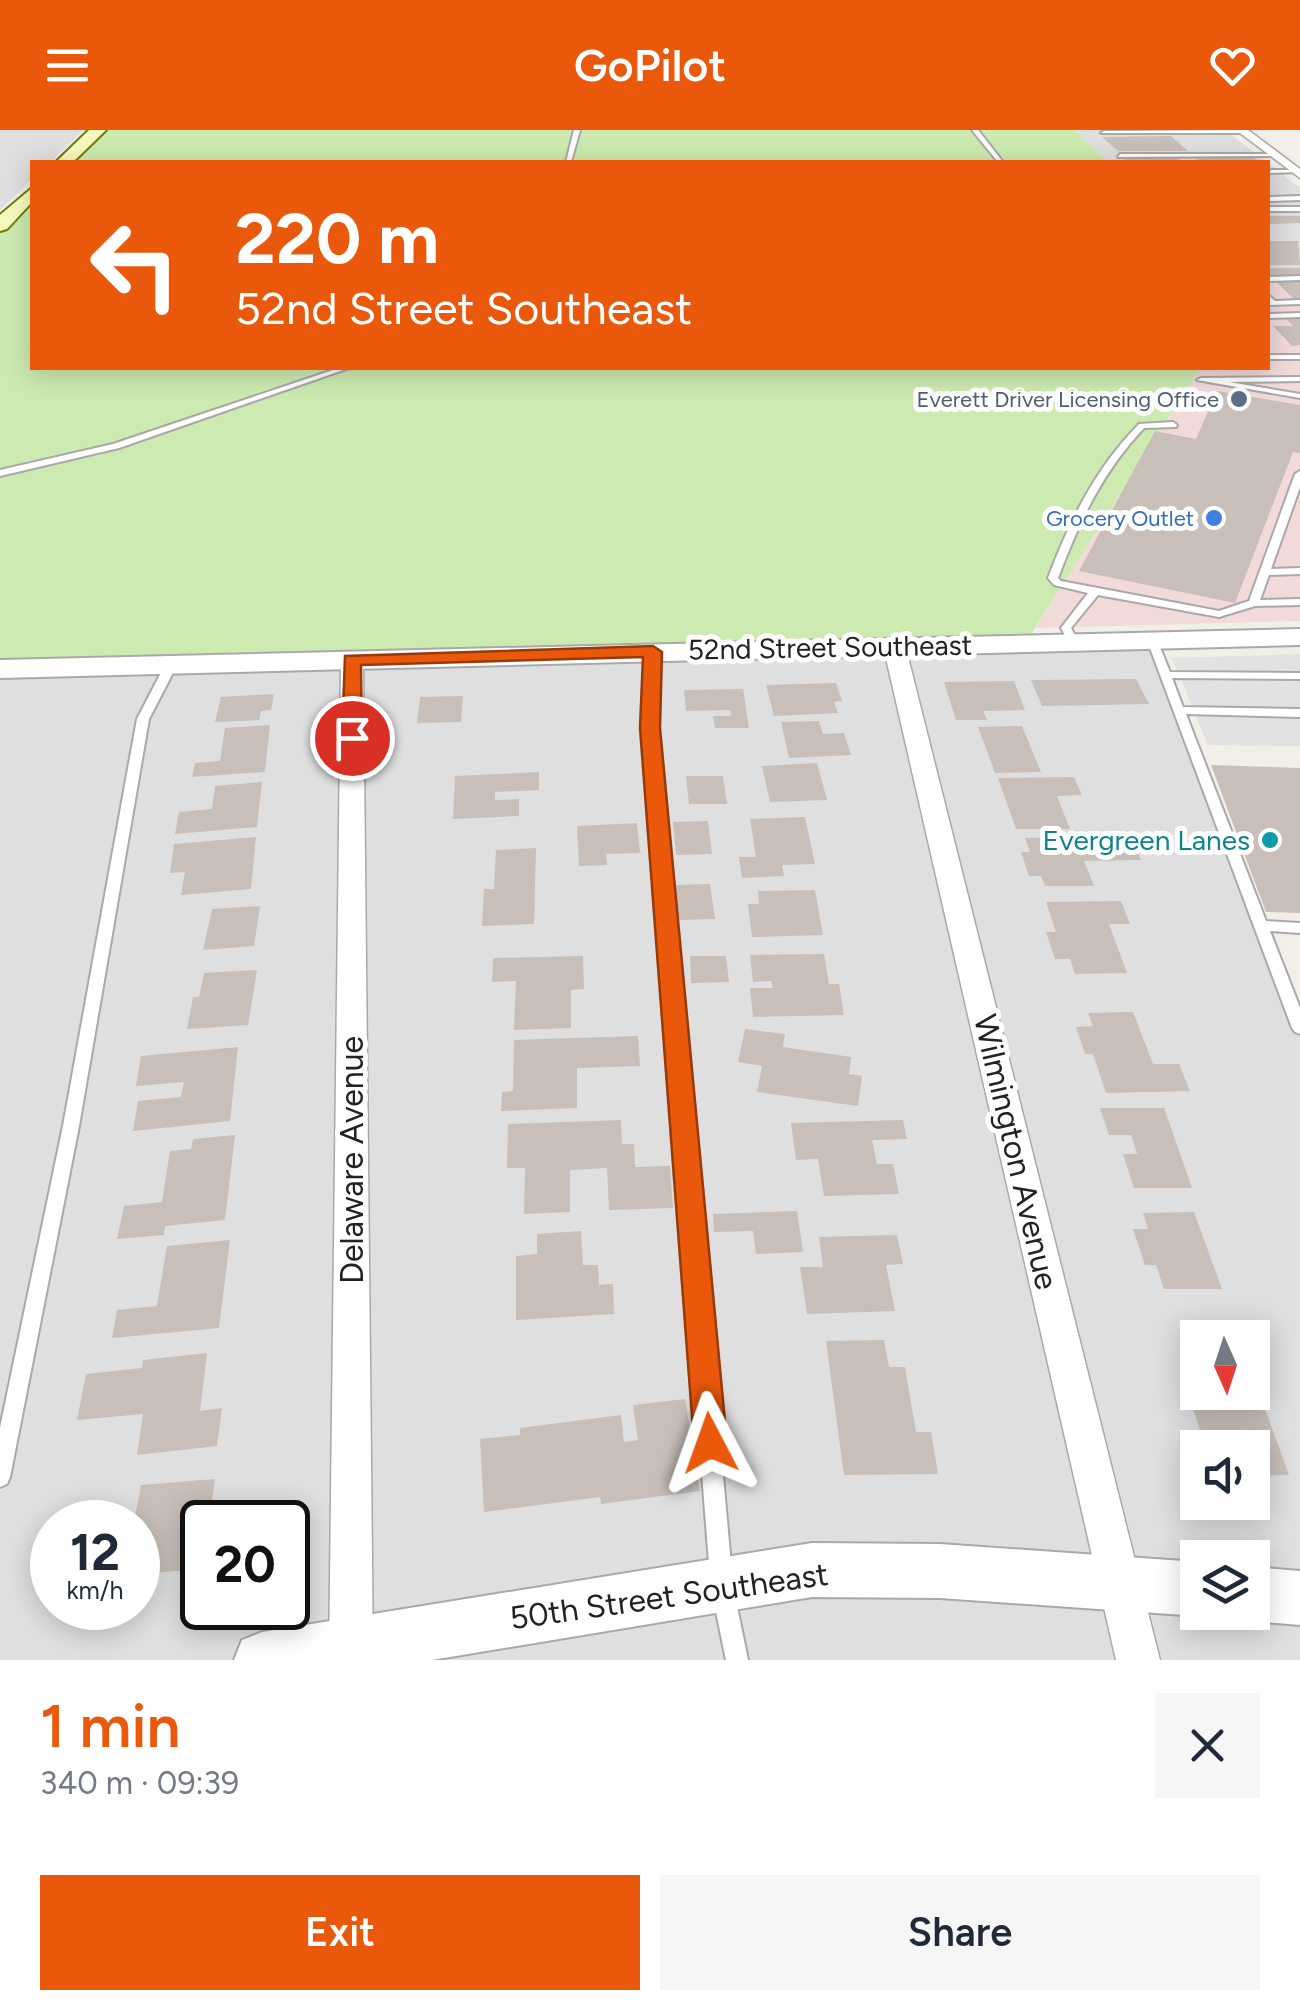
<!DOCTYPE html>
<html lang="en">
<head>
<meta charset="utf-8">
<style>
	:root { --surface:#fff; --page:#f6f6f7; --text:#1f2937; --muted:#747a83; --accent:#ea580c }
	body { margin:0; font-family:Figtree,sans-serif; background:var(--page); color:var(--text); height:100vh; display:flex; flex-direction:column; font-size:38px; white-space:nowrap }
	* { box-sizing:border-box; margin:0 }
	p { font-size:32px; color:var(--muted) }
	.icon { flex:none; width:55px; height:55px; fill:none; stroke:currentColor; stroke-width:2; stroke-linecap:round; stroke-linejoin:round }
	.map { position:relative; height:1530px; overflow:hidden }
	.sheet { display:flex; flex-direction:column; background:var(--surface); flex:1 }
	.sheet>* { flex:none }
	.guide { position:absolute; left:30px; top:30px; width:1240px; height:210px; border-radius:0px; box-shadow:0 5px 25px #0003; background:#ea580c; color:#fff; overflow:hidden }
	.needle { width:65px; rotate:177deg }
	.buttons { position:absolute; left:1180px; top:1190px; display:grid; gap:20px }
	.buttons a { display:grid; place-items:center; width:90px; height:90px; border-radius:0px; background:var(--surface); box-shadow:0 5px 25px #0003; font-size:50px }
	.speed { position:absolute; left:30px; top:1370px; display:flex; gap:20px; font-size:50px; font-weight:700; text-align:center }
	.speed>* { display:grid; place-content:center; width:130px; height:130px; border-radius:50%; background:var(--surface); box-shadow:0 5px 25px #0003; line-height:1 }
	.speed small { font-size:25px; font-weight:400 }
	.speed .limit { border:5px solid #111; border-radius:15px; background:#fff; color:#111 }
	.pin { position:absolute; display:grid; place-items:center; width:85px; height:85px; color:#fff; margin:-42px; border:5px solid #fff; border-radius:50%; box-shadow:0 2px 10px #0007 }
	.me { position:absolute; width:110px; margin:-55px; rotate:356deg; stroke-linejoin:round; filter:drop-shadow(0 0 8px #0008) }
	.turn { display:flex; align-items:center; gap:35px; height:210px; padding:0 40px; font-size:45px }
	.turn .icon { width:130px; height:130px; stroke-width:2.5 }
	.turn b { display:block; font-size:70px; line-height:85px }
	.round { display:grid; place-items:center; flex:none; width:105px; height:105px; border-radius:0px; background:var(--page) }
	.headline { display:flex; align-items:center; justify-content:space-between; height:170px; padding:0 40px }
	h1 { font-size:60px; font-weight:600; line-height:75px; color:var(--accent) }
	.cta { display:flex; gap:20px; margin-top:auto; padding:20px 40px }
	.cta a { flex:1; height:115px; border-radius:0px; background:var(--accent); color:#fff; font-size:40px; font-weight:600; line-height:115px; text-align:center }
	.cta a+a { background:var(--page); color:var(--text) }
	header { display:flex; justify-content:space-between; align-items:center; height:130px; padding:0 40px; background:var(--accent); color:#fff; font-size:45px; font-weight:600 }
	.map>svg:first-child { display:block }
	.residential { fill:#e0dfdf; fill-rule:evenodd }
	.commercial { fill:#f2dad9 }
	.grass { fill:#cdebb0 }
	.parking { fill:#e2e2e2 }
	.building { fill:#c7bfb8 }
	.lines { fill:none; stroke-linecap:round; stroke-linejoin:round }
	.service-casing { stroke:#a9a9a9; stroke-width:4 }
	.minor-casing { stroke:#a9a9a9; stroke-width:3 }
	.tertiary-casing { stroke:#a9a9a9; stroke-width:4 }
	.secondary-casing { stroke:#707d05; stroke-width:4 }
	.service { fill:#fff; fill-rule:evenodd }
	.minor { fill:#fff; fill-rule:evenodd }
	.tertiary { fill:#fff; fill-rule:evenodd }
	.secondary { fill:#f7fabf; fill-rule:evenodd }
	.route { fill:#ea580c; stroke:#983908; stroke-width:2.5 }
	.service-dot { fill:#5c6f8a; stroke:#fff; stroke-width:4 }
	.shop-dot { fill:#3f7fe0; stroke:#fff; stroke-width:4 }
	.culture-dot { fill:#0f9aa8; stroke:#fff; stroke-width:4 }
	.labels { text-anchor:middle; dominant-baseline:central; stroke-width:10; stroke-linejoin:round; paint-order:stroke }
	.far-service-label { font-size:22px; fill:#4e5e75; stroke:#fff; text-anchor:end }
	.far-shop-label { font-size:22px; fill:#366cbe; stroke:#fff; text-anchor:end }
	.street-label { font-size:28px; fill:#222; stroke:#fff }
	.culture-label { font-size:28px; fill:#0d838f; stroke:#fff; text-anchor:end }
	.near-street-label { font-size:32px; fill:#222; stroke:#fff }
</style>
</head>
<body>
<header><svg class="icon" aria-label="menu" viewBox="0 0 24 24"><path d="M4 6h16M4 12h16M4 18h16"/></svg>GoPilot<svg class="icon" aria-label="heart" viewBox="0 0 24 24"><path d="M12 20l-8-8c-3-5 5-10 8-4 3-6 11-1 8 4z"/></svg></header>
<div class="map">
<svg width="1300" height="1530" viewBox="0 0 1300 1530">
	<rect width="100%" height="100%" fill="#f2efe9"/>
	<g class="residential">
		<path d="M0,0H84L50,32H32V49L0,80Z"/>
		<path d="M1075,0H1225L1267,32H1107Z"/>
		<path d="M1268,33L1300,58V137H1268Z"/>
		<path d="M1152,510L1300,904V1530H0V539ZM1198,1208H1252V1262H1198ZM1198,1318H1252V1372H1198ZM52,1392H138V1478H52ZM202,1392H288V1478H202ZM1198,1428H1252V1482H1198Z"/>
	</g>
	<path class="commercial" d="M1268,137H1300V491L1035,498L1200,238H1268Z"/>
	<g class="grass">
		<path d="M98,0H1075L1107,32H64Z"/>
		<path d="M32,63V238H1200L1026,512L0,539V95Z"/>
	</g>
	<path class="parking" d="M1300,524V616L1208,615L1172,528Z"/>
	<g class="building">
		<path d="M1171,6L1188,21H1118L1102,7Z"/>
		<path d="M1122,27H1177L1183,32H1127Z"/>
		<path d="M1193,27H1253L1258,31L1200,32Z"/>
		<path d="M1268,86H1300V93L1268,94Z"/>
		<path d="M1268,111H1298L1300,135H1268Z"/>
		<rect x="1268" y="138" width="32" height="7"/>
		<path d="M1275,151H1300V168H1293Z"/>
		<path d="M1285,188H1300V215L1292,216L1273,196H1293Z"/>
		<path d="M1217,261L1300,275V323L1293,322L1235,473L1079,441L1155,301L1196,309Z"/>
		<path d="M1136,549L1149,574L1042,576L1031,550Z"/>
		<path d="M1014,551L1025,580L983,581L987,590H956L944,552Z"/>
		<path d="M836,553L842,571L834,572L838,583L774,586L766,555Z"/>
		<path d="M743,559L749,598H715L713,586H731L730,580L686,581L684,560Z"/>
		<path d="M274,564L271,580L261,581L259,590L215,592L221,567Z"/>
		<path d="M463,566L461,592L417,593L420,567Z"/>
		<path d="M819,591L823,604L844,603L851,625L789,628L781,592Z"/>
		<path d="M270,595L265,642L192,647L195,633L220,631L225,598Z"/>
		<path d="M1022,596L1041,642L995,643L978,597Z"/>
		<path d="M817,633L827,670L770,672L762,636Z"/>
		<path d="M1211,635L1300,638V783L1266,782Z"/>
		<path d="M539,642V660L495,662V670L519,669V686L453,689L455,646Z"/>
		<path d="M686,646H723L727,674H689Z"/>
		<path d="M1074,647L1082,665L1057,666L1070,699H1016L998,648Z"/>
		<path d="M262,652L257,697L175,704L179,682L212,679L215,656Z"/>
		<path d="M805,687L815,734L782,735L784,746L742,748L739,727H756L750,689Z"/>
		<path d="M708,691L712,724L676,725L673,692Z"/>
		<path d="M637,693L640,723L606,724L607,735L579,736L577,696Z"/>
		<path d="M1131,706L1141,730L1084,731L1094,756H1045L1041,746H1029L1021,722H1030L1025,708Z"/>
		<path d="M256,707L251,759L181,765L185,742L170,743L174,714Z"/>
		<path d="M536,718L534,794L482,796L484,759H494L496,720Z"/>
		<path d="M710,754L715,789L678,790L675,755Z"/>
		<path d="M815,760L823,805L752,807L748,774H759L758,761Z"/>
		<path d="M1121,771L1130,794H1109L1127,843L1075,844L1070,829H1055L1046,802H1056L1046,772Z"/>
		<path d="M260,776L254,816L203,820L212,779Z"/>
		<path d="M824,824L829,854H839L844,885L753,887L750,858H773L771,851L753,852L750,825Z"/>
		<path d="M583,826L584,859L571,860V898L514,900L516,851L492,852L493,828Z"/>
		<path d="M690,826H726L729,852L691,853Z"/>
		<path d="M257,840L248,895L187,899L193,867H199L204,843Z"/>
		<path d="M1133,882L1153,934H1179L1190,961L1106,963L1093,924H1085L1076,897L1093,896L1088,883Z"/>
		<path d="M745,899L785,904L783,917L851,927L849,944L862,946L858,976L757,962L762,936L738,932Z"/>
		<path d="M638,906L640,936L577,938V978L501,981L502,962L513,961L514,910Z"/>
		<path d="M238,917L230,991L133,1001L138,971L181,967L184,952L136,956L141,926Z"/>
		<path d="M1100,978H1164L1192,1058H1134L1123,1024H1137L1131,1005H1109Z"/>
		<path d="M621,990L622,1014H634L635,1037L670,1036L673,1078L609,1080L607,1038L570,1040V1082L524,1084L525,1038H507L508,994Z"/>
		<path d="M903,990L907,1009L872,1010L877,1034H893L899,1064L824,1066L818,1029L796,1030L791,993Z"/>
		<path d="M235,1005L225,1090L165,1096L164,1105L117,1109L124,1076L162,1072L170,1021L191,1019L193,1009Z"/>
		<path d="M797,1081L803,1122L756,1124L753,1101L714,1102L713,1084Z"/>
		<path d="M1194,1082L1222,1159H1164L1156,1135H1145L1133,1099H1148L1143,1083Z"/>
		<path d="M581,1101L583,1135H598L599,1155L613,1154L614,1184L516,1190V1126L537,1124V1104Z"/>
		<path d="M897,1105L903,1134L886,1135L895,1181L807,1184L800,1137H823L819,1107Z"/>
		<path d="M230,1110L219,1198L112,1208L117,1180L157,1176L167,1116Z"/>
		<path d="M884,1210L889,1237H905L916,1302H931L938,1344L844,1345L826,1211Z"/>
		<path d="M207,1223L200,1281L222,1278L217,1316L137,1325L143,1284L77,1290L86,1244L142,1238L143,1230Z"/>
		<path d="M1183,1248H1198V1262H1234L1236,1269L1261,1268L1289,1345L1252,1346V1318H1199L1197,1311L1204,1312Z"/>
		<path d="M685,1269L700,1361L601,1374L600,1367L484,1382L480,1309L520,1305V1298L621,1285L624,1312L638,1310L633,1275Z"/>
		<path d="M215,1349L209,1392H202V1439L138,1444V1392H134L141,1355Z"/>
	</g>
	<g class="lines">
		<g class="service-casing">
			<g id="service">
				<path d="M574,0H580L571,32H566Z"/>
				<path d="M972,0H978L1003,32H998Z"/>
				<path d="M1244,0L1246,3H1101L1104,1Z"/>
				<path d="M1120,24H1275L1278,26L1118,27Z"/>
				<path d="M1271,40H1296L1299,42L1269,43Z"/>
				<path d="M1300,66V70L1268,71V67Z"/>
				<rect x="1268" y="77" width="32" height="4"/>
				<path d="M1300,146V150L1268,151V147Z"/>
				<path d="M1268,165L1275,171L1300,170V174L1270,175L1268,171Z"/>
				<path d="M1300,183V187L1268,188V184Z"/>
				<rect x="1268" y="225" width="32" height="4"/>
				<path d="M339,238H349L119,318L0,346V340L113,314Z"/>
				<path d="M1300,247V251L1229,252L1300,264V268L1197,250L1201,248Z"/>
				<path d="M1173,292L1177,295L1176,297L1144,298C1103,341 1079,392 1058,448L1061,451L1219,481L1249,471L1295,344L1300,341V357L1271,439L1300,438V444L1269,445L1260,470L1300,469V475L1255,476L1219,487L1098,465L1071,498L1078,511L1077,513H1069L1061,498L1088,463L1054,455L1048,448C1070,390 1095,339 1139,294Z"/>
				<path d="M1152,507L1157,510L1170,542L1300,543V549L1172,548L1183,577L1300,579V587L1186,584L1266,791L1300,793V803L1270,801L1300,878V904L1295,902L1292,898L1147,510Z"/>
				<path d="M653,519L659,522L656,598L732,1446L729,1454L721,1457L713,1454L710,1446L644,598L647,522Z"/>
				<path d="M171,532L177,535L149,589L79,996L10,1347L7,1354L0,1357V1298L63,996L137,589L165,535Z"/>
				<path d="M724,1456L732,1459L735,1467L748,1530H726L713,1467L716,1459Z"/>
			</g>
		</g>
		<g class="minor-casing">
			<g id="minor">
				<path d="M1236,0H1248L1300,39V48Z"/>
				<path d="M894,508L905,515L1160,1530H1116L883,515Z"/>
				<path d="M352,523L363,530L373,1530H329L341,530Z"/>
			</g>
		</g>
		<g class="tertiary-casing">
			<g id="tertiary">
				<path d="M1300,499V515L0,548V530Z"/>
				<path d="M812,1413L940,1414L1198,1432V1482H1207L1198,1486L940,1468L812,1467L432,1530H234L242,1510L262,1502Z"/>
				<path d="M1252,1437L1300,1441V1495L1252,1491L1233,1483L1252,1482Z"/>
			</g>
		</g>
		<g class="secondary-casing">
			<g id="secondary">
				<path d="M89,0H106L73,32H56Z"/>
				<path d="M32,58V72L7,99L0,101V85Z"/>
			</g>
		</g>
		<use href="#service" class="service"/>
		<use href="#minor" class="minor"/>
		<use href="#tertiary" class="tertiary"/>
		<use href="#secondary" class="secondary"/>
	</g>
	<path class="route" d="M653,516L662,522L660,598L727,1313L722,1324L710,1328L699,1324L694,1313L640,598L643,527L361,535L362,608L352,614L342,608L345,526Z"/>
	<circle class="service-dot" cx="1239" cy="269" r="10"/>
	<circle class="shop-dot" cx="1214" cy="388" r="10"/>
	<circle class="culture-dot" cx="1270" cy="710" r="10"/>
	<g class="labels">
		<g class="far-service-label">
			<text x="1219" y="269">Everett Driver Licensing Office</text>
		</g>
		<g class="far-shop-label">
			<text x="1194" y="388">Grocery Outlet</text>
		</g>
		<g class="street-label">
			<text transform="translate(830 517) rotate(-1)">52nd Street Southeast</text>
		</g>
		<g class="culture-label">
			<text x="1250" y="710">Evergreen Lanes</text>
		</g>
		<g class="near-street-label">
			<text transform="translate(1016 1022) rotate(77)">Wilmington Avenue</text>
			<text transform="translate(352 1030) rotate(-90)">Delaware Avenue</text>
			<text transform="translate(669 1466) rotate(-8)">50th Street Southeast</text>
		</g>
	</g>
</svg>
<div class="buttons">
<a><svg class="needle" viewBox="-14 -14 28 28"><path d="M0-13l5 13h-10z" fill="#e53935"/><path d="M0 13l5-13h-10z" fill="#747a83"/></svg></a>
<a><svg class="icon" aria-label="sound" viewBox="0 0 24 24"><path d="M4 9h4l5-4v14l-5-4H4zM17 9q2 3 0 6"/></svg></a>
<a><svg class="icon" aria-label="layers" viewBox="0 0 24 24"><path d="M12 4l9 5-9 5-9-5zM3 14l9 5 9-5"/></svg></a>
</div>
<div class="speed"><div>12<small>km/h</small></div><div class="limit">20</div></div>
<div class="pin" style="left:352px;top:608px;background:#d93025"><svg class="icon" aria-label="arrive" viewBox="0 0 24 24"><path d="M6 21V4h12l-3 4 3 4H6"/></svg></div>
<svg class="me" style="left:710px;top:1313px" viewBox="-20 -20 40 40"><path d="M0-17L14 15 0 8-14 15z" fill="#ea580c" stroke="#fff" stroke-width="4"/></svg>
<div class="guide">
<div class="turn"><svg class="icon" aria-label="left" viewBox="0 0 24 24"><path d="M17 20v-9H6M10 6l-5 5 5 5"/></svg><div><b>220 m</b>52nd Street Southeast</div></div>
</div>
</div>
<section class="sheet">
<div class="headline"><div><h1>1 min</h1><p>340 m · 09:39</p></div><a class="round"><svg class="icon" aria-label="close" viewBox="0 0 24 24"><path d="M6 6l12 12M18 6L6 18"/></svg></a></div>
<div class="cta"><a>Exit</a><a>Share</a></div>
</section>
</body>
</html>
